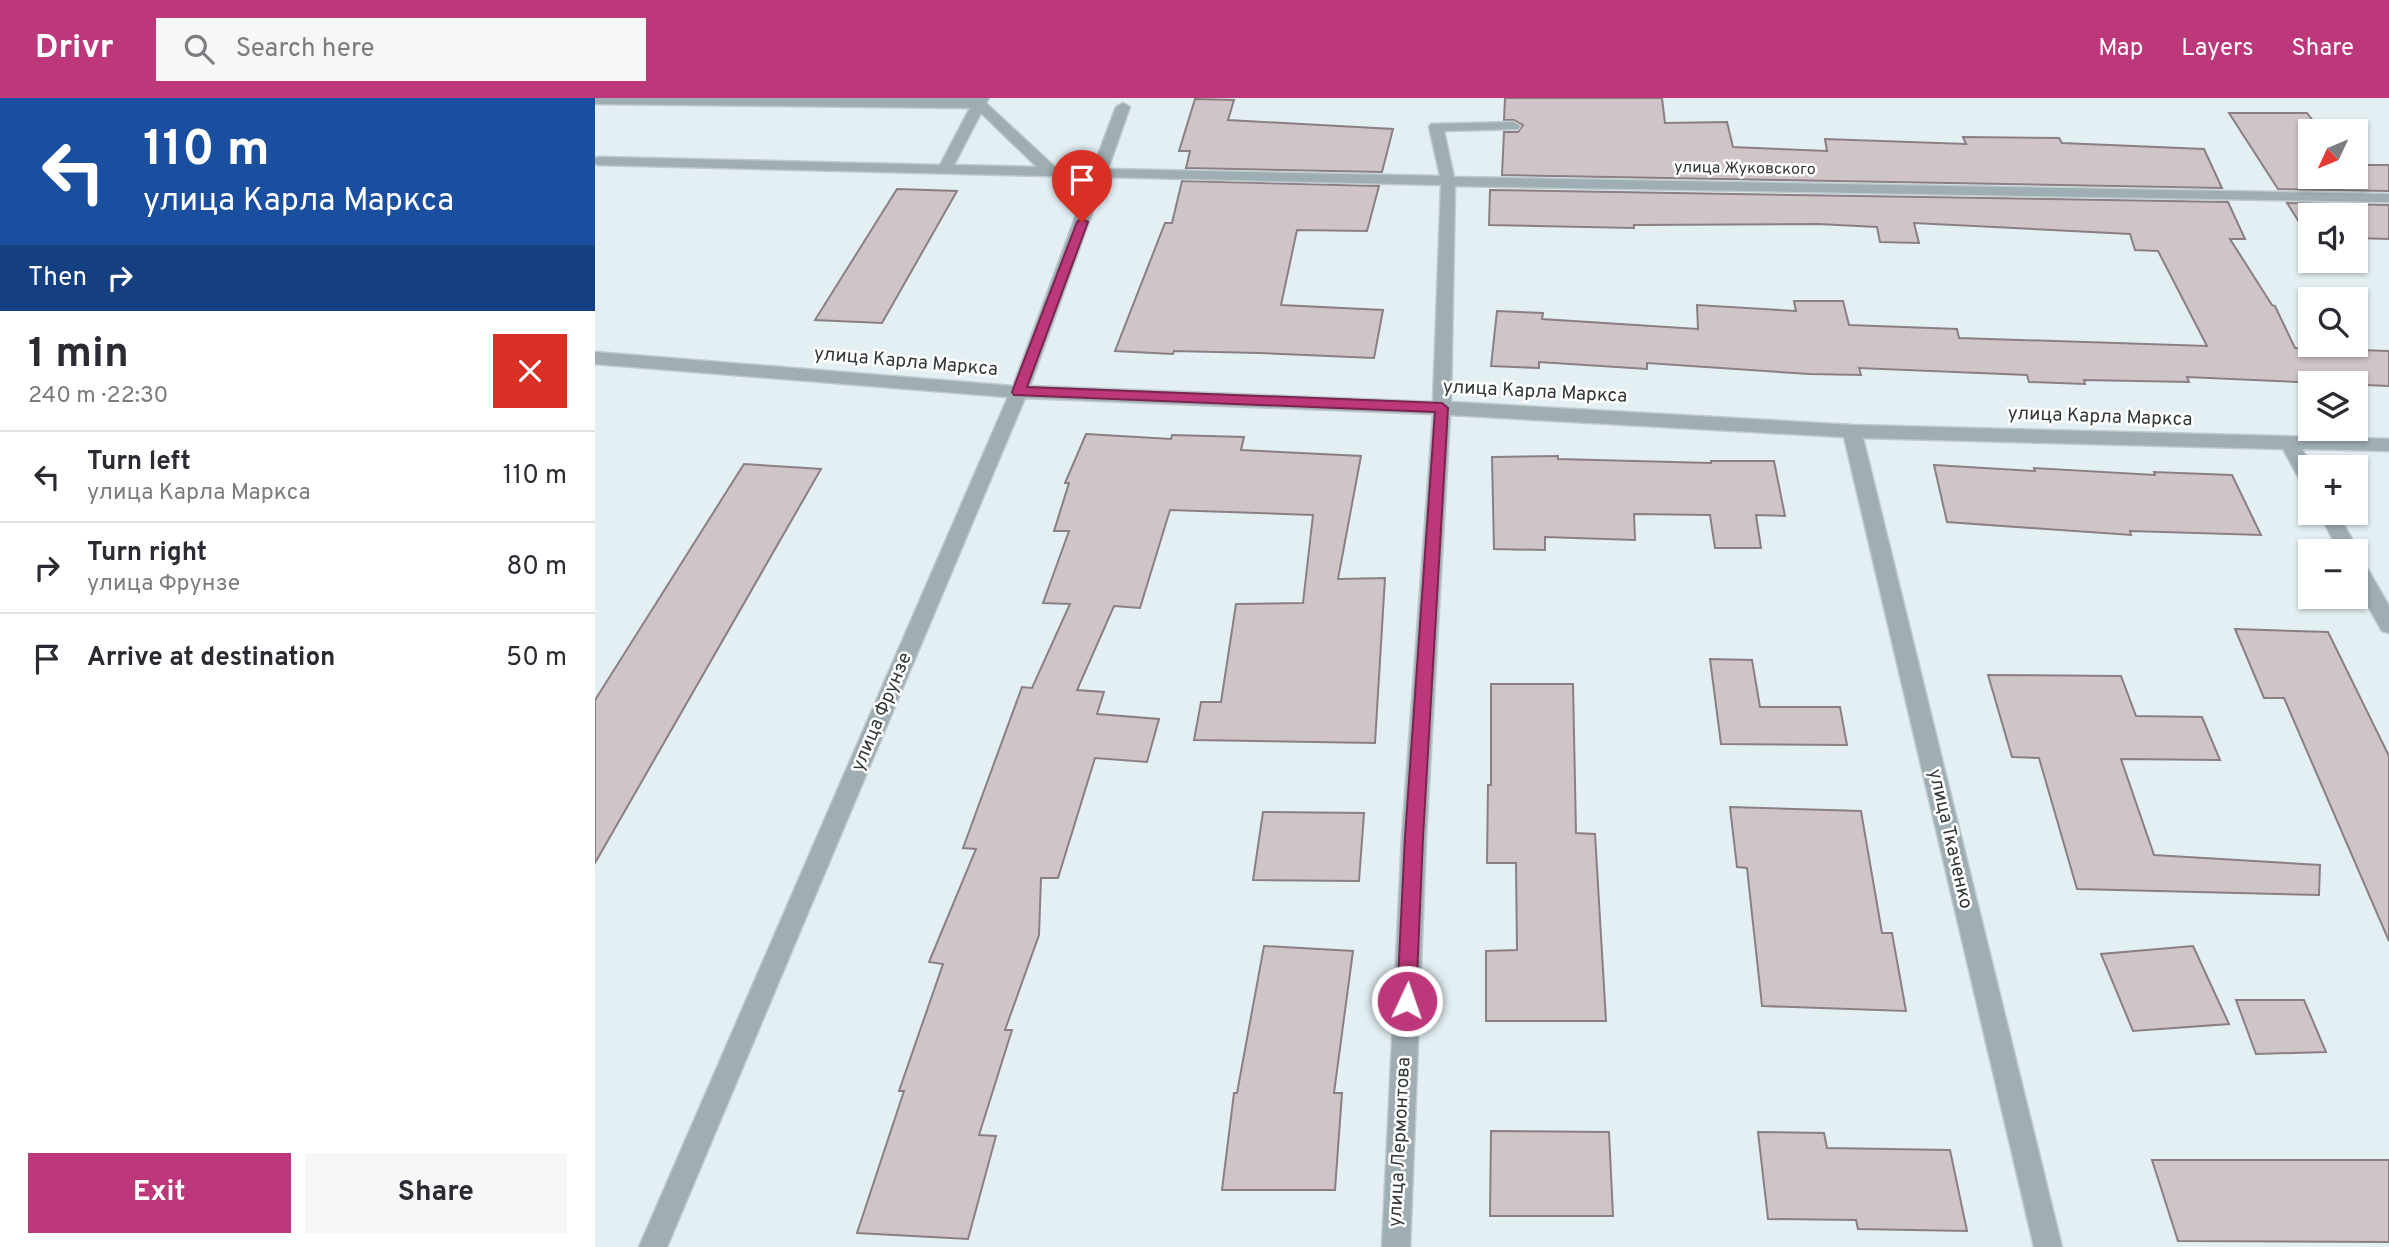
<!DOCTYPE html>
<html lang="en">
<head>
<meta charset="utf-8">
<style>
	:root { --surface:#fff; --page:#f7f7f7; --text:#2b2b33; --muted:#7c7c81; --line:#e1e1e2; --accent:#bd387a }
	body { margin:0; font-family:Overpass,sans-serif; background:var(--page); color:var(--text); height:100vh; display:flex; flex-direction:column; font-size:26px; white-space:nowrap }
	* { box-sizing:border-box; margin:0 }
	p { font-size:23px; color:var(--muted) }
	.icon { flex:none; width:38px; height:38px; fill:none; stroke:currentColor; stroke-width:2; stroke-linecap:round; stroke-linejoin:round }
	.map { position:relative; flex:1; overflow:hidden }
	.side { display:flex; flex-direction:column; background:var(--surface); width:595px }
	.side>* { flex:none }
	.banner { background:#1a4fa0; color:#fff; overflow:hidden }
	.needle { width:46px; rotate:226deg }
	.tools { position:absolute; left:1703px; top:21px; display:grid; gap:14px }
	.tools a { display:grid; place-items:center; width:70px; height:70px; border-radius:0px; background:var(--surface); box-shadow:0 2px 5px #0004; font-size:35px }
	.pin { position:absolute; display:grid; place-items:center; width:60px; height:60px; color:#fff; margin:-72px -30px; border-radius:50% 50% 50% 0; rotate:-45deg; box-shadow:0 0 7px #0007 }
	.pin .icon { rotate:45deg }
	.me { position:absolute; width:77px; margin:-38px; rotate:3deg; stroke-linejoin:round; filter:drop-shadow(0 0 5px #0008) }
	.turn { display:flex; align-items:center; gap:24px; height:147px; padding:0 28px; font-size:32px }
	.turn .icon { width:91px; height:91px; stroke-width:2.5 }
	.turn b { display:block; font-size:49px; line-height:60px }
	.then { display:flex; align-items:center; height:66px; padding:0 28px; background:#0003; gap:14px; font-size:26px }
	.round { display:grid; place-items:center; flex:none; width:74px; height:74px; border-radius:0px; background:var(--page) }
	.head { display:flex; align-items:center; justify-content:space-between; height:119px; padding:0 28px }
	h1 { font-size:42px; font-weight:700; line-height:52px }
	.primary-button { display:flex; gap:14px; margin-top:auto; padding:14px 28px }
	.primary-button a { flex:1; height:80px; border-radius:0px; background:var(--accent); color:#fff; font-size:28px; font-weight:700; line-height:80px; text-align:center }
	.primary-button a+a { background:var(--page); color:var(--text) }
	ul { padding:0; list-style:none }
	li { display:flex; align-items:center; gap:21px; height:91px; padding:0 28px; border-top:2px solid var(--line) }
	li div { flex:1 }
	li b { display:block; font-size:26px }
	li em { font-style:normal }
	header { display:flex; align-items:center; gap:42px; box-sizing:border-box; height:98px; padding:0 35px; background:var(--accent); color:#fff }
	header strong { font-size:33px }
	nav { display:flex; gap:38px; margin-inline-start:auto; font-size:24px }
	.search { width:490px; height:63px; background:var(--page); display:flex; align-items:center; gap:18px; box-sizing:border-box; padding:0 24px; border-radius:0px; color:var(--muted); font-size:26px }
	main { display:flex; flex:1; min-height:0 }
	.map>svg:first-child { display:block }
	.building { fill:#cfc4c8; stroke:#8a7f83; stroke-width:2 }
	.lines { fill:none; stroke-linecap:round; stroke-linejoin:round }
	.minor-casing { stroke:#c0cace; stroke-width:3 }
	.minor { fill:#9faeb3; fill-rule:evenodd }
	.route { fill:#bd387a; stroke:#7b244f; stroke-width:2 }
	.labels { text-anchor:middle; dominant-baseline:central; stroke-width:5; stroke-linejoin:round; paint-order:stroke }
	.far-street-label { font-size:16px; fill:#323738; stroke:#fff }
	.street-label { font-size:19px; fill:#323738; stroke:#fff }
</style>
</head>
<body>
<header>
<strong>Drivr</strong>
<div class="search"><svg class="icon" aria-label="search" viewBox="0 0 24 24"><circle cx="10" cy="10" r="6"/><path d="M15 15l6 6"/></svg>Search here</div>
<nav><a>Map</a><a>Layers</a><a>Share</a></nav>
</header>
<main>
<section class="side">
<div class="banner">
<div class="turn"><svg class="icon" aria-label="left" viewBox="0 0 24 24"><path d="M17 20v-9H6M10 6l-5 5 5 5"/></svg><div><b>110 m</b>улица Карла Маркса</div></div>
<div class="then">Then<svg class="icon" aria-label="right" viewBox="0 0 24 24"><path d="M7 20v-9h11M14 6l5 5-5 5"/></svg></div>
</div>
<div class="head"><div><h1>1 min</h1><p>240 m · 22:30</p></div><a class="round" style="background:#d93025;color:#fff"><svg class="icon" aria-label="close" viewBox="0 0 24 24"><path d="M6 6l12 12M18 6L6 18"/></svg></a></div>
<ul>
<li><svg class="icon" aria-label="left" viewBox="0 0 24 24"><path d="M17 20v-9H6M10 6l-5 5 5 5"/></svg><div><b>Turn left</b><p>улица Карла Маркса</p></div><em>110 m</em></li>
<li><svg class="icon" aria-label="right" viewBox="0 0 24 24"><path d="M7 20v-9h11M14 6l5 5-5 5"/></svg><div><b>Turn right</b><p>улица Фрунзе</p></div><em>80 m</em></li>
<li><svg class="icon" aria-label="arrive" viewBox="0 0 24 24"><path d="M6 21V4h12l-3 4 3 4H6"/></svg><div><b>Arrive at destination</b></div><em>50 m</em></li>
</ul>
<div class="primary-button"><a>Exit</a><a>Share</a></div>
</section>
<div class="map">
<svg width="1794" height="1149" viewBox="0 0 1794 1149">
	<rect width="100%" height="100%" fill="#e3eff3"/>
	<g class="building">
		<path d="M910,0H1067L1070,25L1132,24L1138,49L1232,53L1230,41L1371,46L1368,39L1464,40L1467,45L1609,51L1627,90L907,77L909,34H923L928,27L919,22H909Z"/>
		<path d="M600,1L639,2L633,22L798,31L787,74L591,70L595,53H584Z"/>
		<path d="M1634,15H1712L1726,33H1715V79H1760V67H1794V93L1683,91Z"/>
		<path d="M587,83L784,88L772,133L702,132L686,207L788,212L779,260L664,255L579,253L578,256L520,253L570,125H577Z"/>
		<path d="M302,91L362,93L287,225L220,222Z"/>
		<path d="M895,92L1633,104L1650,141H1635L1677,207L1680,208L1700,250L1794,253V288L1592,279L1594,284L1489,282L1490,286L1434,284L1432,277L1264,270L1266,277L1214,276L1052,265V271L944,264V270L896,268L902,213L948,215L947,221L1103,231L1102,207L1201,213L1199,203H1248L1254,227L1362,231L1364,240L1612,248L1563,153L1540,152L1535,136L1319,125L1324,145L1285,144L1282,129L1223,126L1039,127V130L894,127Z"/>
		<path d="M1692,105L1794,107V141L1760,140V117H1715L1713,138Z"/>
		<path d="M491,336L576,341L577,337L649,339L646,352L766,358L743,481L790,480L780,645L599,642L606,604H626L641,506L708,505L718,417L575,412L545,510L519,508L482,592L509,594L502,616L564,621L552,664L500,660L463,780H446L444,837L410,932H417L384,1037L401,1038L373,1141L262,1135L309,993H304L348,866L334,864L381,751L368,750L427,589L437,590L475,506L448,505L474,433H459L474,385H470Z"/>
		<path d="M963,358V361L1116,365V363H1179L1190,418L1161,417L1166,450H1120L1115,417L1039,416L1040,442L950,439V452L899,451L897,359Z"/>
		<path d="M149,366L226,371L0,765V602Z"/>
		<path d="M1339,367L1440,373L1439,370L1560,377L1559,374L1637,377L1666,437L1535,433L1536,437L1352,424Z"/>
		<path d="M1640,531L1733,534L1794,658V843L1689,600H1669Z"/>
		<path d="M1115,561L1157,562L1165,609H1245L1252,647L1126,646Z"/>
		<path d="M1393,577L1526,578L1541,618L1607,619L1625,662L1526,661L1559,757L1725,767L1724,797L1482,791L1444,660L1417,659Z"/>
		<path d="M896,586H978L981,735L1000,736L1011,923H891V853L922,852L921,765H892L893,687H896Z"/>
		<path d="M1135,709L1266,713L1287,835H1297L1311,913L1167,908L1152,770L1142,769Z"/>
		<path d="M668,714L769,715L764,783L658,782Z"/>
		<path d="M669,848L758,853L739,995H747L740,1092H627L639,995H642Z"/>
		<path d="M1598,848L1634,926L1538,933L1506,856Z"/>
		<path d="M1641,902H1709L1731,954L1661,956Z"/>
		<path d="M896,1033L1014,1034L1018,1118H895Z"/>
		<path d="M1163,1034L1229,1035L1232,1050L1355,1052L1372,1133L1263,1131L1261,1122L1173,1121Z"/>
		<path d="M1557,1062H1794V1144L1583,1143Z"/>
	</g>
	<g class="lines">
		<g class="minor-casing">
			<g id="minor">
				<path d="M0,0H394L391,5L460,69L498,70L521,9L528,5L535,9L513,71L845,78L834,29L836,26L918,24L925,28L923,31L849,33L859,79L1794,96V104L860,88L856,304L1257,327L1794,341V353L1707,351L1717,369L1715,390L1708,388L1688,351L1268,340L1467,1149H1439L1249,339L855,317L831,739L815,1149H787L807,739L838,316L430,300L72,1149H44L413,299L0,266V254L418,288L495,79L4,67L0,66V60L4,59L345,67L375,10L0,6ZM386,15L442,69L359,67ZM510,79L846,87L838,304L435,288Z"/>
				<path d="M1724,415H1742L1764,453L1761,458L1760,453H1744Z"/>
				<path d="M1760,459L1767,461L1794,508V535L1787,533L1760,485Z"/>
			</g>
		</g>
		<use href="#minor" class="minor"/>
	</g>
	<path class="route" d="M487,120L493,124L432,289L847,305L853,310L828,739L821,903L819,910L812,913L805,910L802,903L810,739L840,314L419,297L417,294L482,124Z"/>
	<g class="labels">
		<g class="far-street-label">
			<text transform="translate(1150 71) rotate(1)">улица Жуковского</text>
		</g>
		<g class="street-label">
			<text transform="translate(311 264) rotate(5)">улица Карла Маркса</text>
			<text transform="translate(940 294) rotate(3)">улица Карла Маркса</text>
			<text transform="translate(1505 319) rotate(2)">улица Карла Маркса</text>
			<text transform="translate(287 614) rotate(-67)">улица Фрунзе</text>
			<text transform="translate(1355 741) rotate(77)">улица Ткаченко</text>
			<text transform="translate(805 1044) rotate(-87)">улица Лермонтова</text>
		</g>
	</g>
</svg>
<div class="tools">
<a><svg class="needle" viewBox="-14 -14 28 28"><path d="M0-13l5 13h-10z" fill="#e53935"/><path d="M0 13l5-13h-10z" fill="#7c7c81"/></svg></a>
<a><svg class="icon" aria-label="sound" viewBox="0 0 24 24"><path d="M4 9h4l5-4v14l-5-4H4zM17 9q2 3 0 6"/></svg></a>
<a><svg class="icon" aria-label="search" viewBox="0 0 24 24"><circle cx="10" cy="10" r="6"/><path d="M15 15l6 6"/></svg></a>
<a><svg class="icon" aria-label="layers" viewBox="0 0 24 24"><path d="M12 4l9 5-9 5-9-5zM3 14l9 5 9-5"/></svg></a>
<a>+</a>
<a>−</a>
</div>
<div class="pin" style="left:487px;top:124px;background:#d93025"><svg class="icon" aria-label="arrive" viewBox="0 0 24 24"><path d="M6 21V4h12l-3 4 3 4H6"/></svg></div>
<svg class="me" style="left:812px;top:903px" viewBox="-20 -20 40 40"><circle r="17" fill="#bd387a" stroke="#fff" stroke-width="3"/><path d="M0-11L8 9 0 5-8 9z" fill="#fff"/></svg>
</div>
</main>
</body>
</html>
